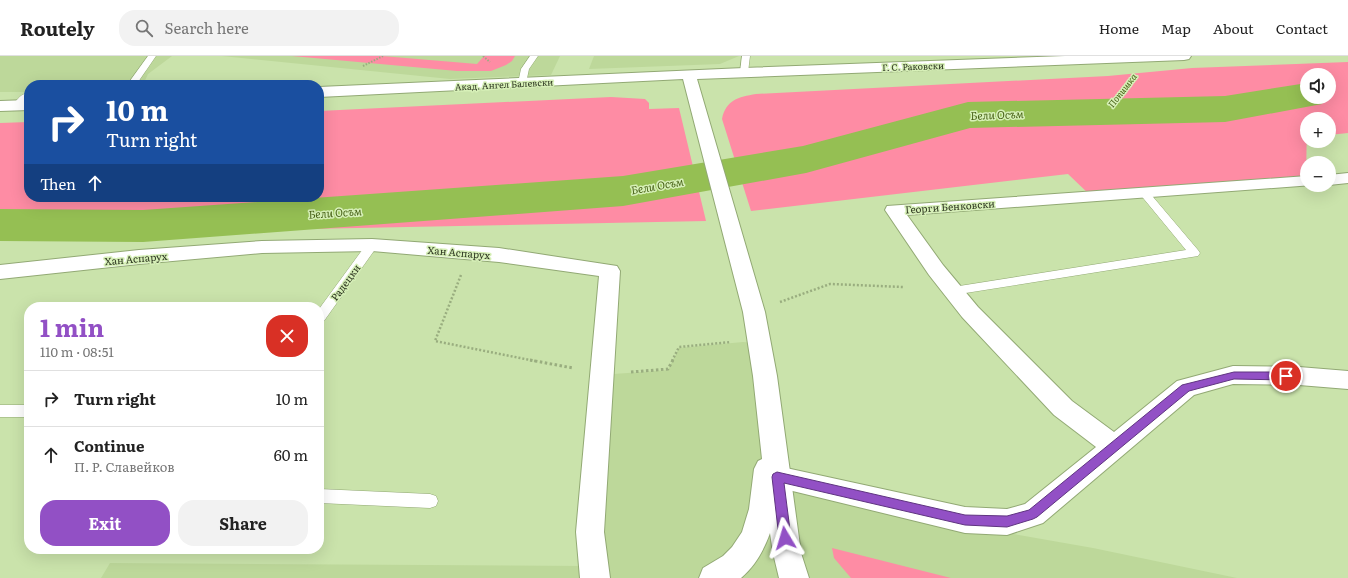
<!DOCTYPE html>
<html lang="en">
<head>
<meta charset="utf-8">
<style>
	:root { --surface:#fff; --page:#f2f2f2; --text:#222; --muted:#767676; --line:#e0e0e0; --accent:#9250c5 }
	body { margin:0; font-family:Literata,serif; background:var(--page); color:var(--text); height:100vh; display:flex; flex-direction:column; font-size:15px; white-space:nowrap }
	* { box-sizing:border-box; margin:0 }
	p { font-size:13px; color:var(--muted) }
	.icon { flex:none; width:22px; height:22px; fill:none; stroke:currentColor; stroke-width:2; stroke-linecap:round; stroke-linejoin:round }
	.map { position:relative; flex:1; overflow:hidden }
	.sheet { position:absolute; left:24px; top:246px; width:300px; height:252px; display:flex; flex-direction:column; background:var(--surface); border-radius:16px; box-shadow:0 4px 16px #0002 }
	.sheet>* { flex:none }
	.hud { position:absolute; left:24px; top:24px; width:300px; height:122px; border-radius:16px; box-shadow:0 4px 16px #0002; background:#1a4fa0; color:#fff; overflow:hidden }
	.tools { position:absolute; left:1300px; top:12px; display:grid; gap:8px }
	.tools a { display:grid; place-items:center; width:36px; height:36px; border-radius:50%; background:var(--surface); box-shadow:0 4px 16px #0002; font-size:20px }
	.pin { position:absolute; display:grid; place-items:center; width:34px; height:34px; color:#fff; margin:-17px; border:2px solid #fff; border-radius:50%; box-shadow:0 1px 4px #0007 }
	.me { position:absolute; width:44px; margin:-22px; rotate:353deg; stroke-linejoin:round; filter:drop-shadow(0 0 3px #0008) }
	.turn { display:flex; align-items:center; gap:14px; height:84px; padding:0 16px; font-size:18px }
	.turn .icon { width:52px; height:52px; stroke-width:2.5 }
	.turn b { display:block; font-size:28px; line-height:34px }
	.then { display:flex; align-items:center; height:38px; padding:0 16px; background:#0003; gap:8px; font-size:15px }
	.round { display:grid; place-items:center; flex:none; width:42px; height:42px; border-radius:16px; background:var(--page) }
	.overview { display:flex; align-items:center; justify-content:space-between; height:68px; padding:0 16px }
	h1 { font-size:24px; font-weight:700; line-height:30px; color:var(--accent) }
	.action { display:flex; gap:8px; margin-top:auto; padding:8px 16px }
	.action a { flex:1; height:46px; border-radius:16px; background:var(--accent); color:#fff; font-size:16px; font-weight:700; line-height:46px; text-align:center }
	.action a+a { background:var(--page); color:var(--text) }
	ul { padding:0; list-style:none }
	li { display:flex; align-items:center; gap:12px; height:56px; padding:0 16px; border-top:1px solid var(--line) }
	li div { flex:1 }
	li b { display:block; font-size:15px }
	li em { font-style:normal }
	header { display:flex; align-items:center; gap:24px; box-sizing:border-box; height:56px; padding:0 20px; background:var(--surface); border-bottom:1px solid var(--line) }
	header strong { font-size:19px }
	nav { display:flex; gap:22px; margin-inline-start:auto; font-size:14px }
	.search { width:280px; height:36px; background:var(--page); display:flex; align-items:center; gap:10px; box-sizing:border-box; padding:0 14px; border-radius:16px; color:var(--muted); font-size:15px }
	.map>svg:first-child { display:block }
	.built { fill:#bdd89a }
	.green { fill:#fe8ca4; fill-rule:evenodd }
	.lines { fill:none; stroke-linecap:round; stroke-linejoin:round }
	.river { fill:#95bf53; fill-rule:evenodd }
	.lane-casing { stroke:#92a974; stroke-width:1 }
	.street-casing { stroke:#92a974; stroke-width:2 }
	.secondary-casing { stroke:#92a974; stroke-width:2 }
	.path-far2 { stroke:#99ad7f; stroke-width:2; stroke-dasharray:1.5 1.5; stroke-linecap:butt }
	.path-far1 { stroke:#99ad7f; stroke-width:2.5; stroke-dasharray:2 2; stroke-linecap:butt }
	.path { stroke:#99ad7f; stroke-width:3; stroke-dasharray:2.5 2.5; stroke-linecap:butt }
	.lane { fill:#fff; fill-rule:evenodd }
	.street { fill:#fff; fill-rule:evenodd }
	.secondary { fill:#fff; fill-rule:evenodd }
	.route { fill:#9250c5; stroke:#5f3480 }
	.labels { text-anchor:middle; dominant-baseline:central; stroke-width:3; stroke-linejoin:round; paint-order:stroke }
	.far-street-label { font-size:9px; fill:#2d3620; stroke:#d7f0b8 }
	.far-water-label { font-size:9px; font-style:italic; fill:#476116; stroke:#d7f0b8 }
	.street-label { font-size:10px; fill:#2d3620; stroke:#d7f0b8 }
	.water-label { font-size:11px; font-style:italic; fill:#476116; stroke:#d7f0b8 }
</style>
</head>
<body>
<header>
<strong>Routely</strong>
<div class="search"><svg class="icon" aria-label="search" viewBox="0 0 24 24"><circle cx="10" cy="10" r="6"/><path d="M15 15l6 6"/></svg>Search here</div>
<nav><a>Home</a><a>Map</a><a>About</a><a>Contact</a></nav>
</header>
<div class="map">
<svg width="1348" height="522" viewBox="0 0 1348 522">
	<rect width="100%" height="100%" fill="#cae3ab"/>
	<g class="built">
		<path d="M0,0H172L148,18L143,29H29V36H0Z"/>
		<path d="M222,0H560L551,19L450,23Z"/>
		<path d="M594,0H739L720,8L589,13Z"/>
		<path d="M743,286L766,288L787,430L968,470L1093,492L1237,522H101L110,507L587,510L600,319L668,314L679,292Z"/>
	</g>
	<g class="green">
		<path d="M292,0H382L477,8L484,0H515L512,5L506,9L491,15H457Z"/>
		<path d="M1348,6V77L1329,79V63H1307L1306,125L1090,139L1068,118L751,155L722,63C726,44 738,41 756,38L1108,20L1192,12ZM1307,19H1329V41H1307Z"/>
		<path d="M611,41L645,43L649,47V53L679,52L706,165L0,179V67L29,66V141H319V55Z"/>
		<path d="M832,492L951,522H851L834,502Z"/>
	</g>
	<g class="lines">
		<path class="river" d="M1307,27V41H1326L1322,48L1225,66L970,72L806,117L623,150L143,186L0,185V153L143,154L623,120L803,90L968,46L1225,40Z"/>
		<g class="lane-casing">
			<g id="lane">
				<path d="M148,0H156L136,29H127Z"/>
				<path d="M530,0H538L529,13L526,27L522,30L519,29L518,27L521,13Z"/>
				<path d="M742,0H750L748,16L744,19L740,16Z"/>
				<path d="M25,38L28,39V43L21,51H15L13,49C16,45 20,39 25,38Z"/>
				<path d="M1144,134L1148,135L1198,194L1200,197L1198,200L953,239L949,238L947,235L949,232L953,231L1186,194L1139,137Z"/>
				<path d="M372,185L376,186L378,189L376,192L324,265L319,267V253L368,186Z"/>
				<rect x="0" y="349" width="29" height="12"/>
				<path d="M319,433L430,438L436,440L438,445L436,450L430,452L319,447Z"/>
			</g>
		</g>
		<g class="street-casing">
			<g id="street">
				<path d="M1348,117V127L1329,129H1327H1329V119Z"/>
				<path d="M1307,120V129H1313L907,159L943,209L978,251L1072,345L1114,376L1177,325L1233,310L1299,311L1348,315V333L1299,329L1233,328L1194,339L1043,467L1007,479L965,477L768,429L764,421L768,413L777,410L965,451L1007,453L1025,448L1096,391L1054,359L962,261L929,219L885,154L887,150Z"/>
				<path d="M372,183L499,192L617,210L620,215L604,476L610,522H580L576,476L599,220L499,206L372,195L262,197L139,208L0,223V209L139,194L262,185Z"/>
			</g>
		</g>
		<g class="secondary-casing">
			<g id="secondary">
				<path d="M1065,0H1191L1189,3L1184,4L697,23L765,256L777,320L801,497L809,522H779L773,497L770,477C764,494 755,510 741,522H699L703,512L723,500L732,491L742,476L749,453L754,413L758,405L762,403L753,320L743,256L683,23L319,41V31L744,12Z"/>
				<path d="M29,44V54L0,55V45Z"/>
			</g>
		</g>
		<g class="path-far2">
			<path d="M483,0L490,6"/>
			<path d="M363,10L383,0"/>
		</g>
		<g class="path-far1">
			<path d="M461,219L435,285L535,305"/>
			<path d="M780,246L830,228L903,231"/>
			<path d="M672,305L679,291L731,286"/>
		</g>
		<g class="path">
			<path d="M530,304L573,312"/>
			<path d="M631,316L668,313L673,304"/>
		</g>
		<use href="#lane" class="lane"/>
		<use href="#street" class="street"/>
		<use href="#secondary" class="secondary"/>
	</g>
	<path class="route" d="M1234,316H1286L1290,317L1291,320L1290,323L1286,324L1234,323L1189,335L1037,461L1033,463L1007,471L965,469L784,427L791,482L789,486L785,488L781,486L779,482L772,421L773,418L777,416L965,459L1007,460L1029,454L1182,329Z"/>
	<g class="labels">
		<g class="far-street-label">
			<text transform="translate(913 10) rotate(-2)">Г. С. Раковски</text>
			<text transform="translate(504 28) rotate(-3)">Акад. Ангел Балевски</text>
		</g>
		<g class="far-water-label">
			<text transform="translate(1122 34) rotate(-52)">Попишка</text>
		</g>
		<g class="street-label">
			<text transform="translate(950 150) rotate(-4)">Георги Бенковски</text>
			<text transform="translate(459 196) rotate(5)">Хан Аспарух</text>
			<text transform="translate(136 202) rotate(-5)">Хан Аспарух</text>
			<text transform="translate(345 226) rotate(-54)">Радецки</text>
		</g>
		<g class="water-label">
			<text transform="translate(997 58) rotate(-2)">Бели Осъм</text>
			<text transform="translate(657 129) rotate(-10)">Бели Осъм</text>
			<text transform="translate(335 156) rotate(-4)">Бели Осъм</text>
		</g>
	</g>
</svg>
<div class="tools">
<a><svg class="icon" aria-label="sound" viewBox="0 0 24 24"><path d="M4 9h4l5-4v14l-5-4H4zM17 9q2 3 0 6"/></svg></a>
<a>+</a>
<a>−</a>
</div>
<div class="pin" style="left:1286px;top:320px;background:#d93025"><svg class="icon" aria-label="arrive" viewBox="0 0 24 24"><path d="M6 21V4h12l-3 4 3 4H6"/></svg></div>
<svg class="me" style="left:785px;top:482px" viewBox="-20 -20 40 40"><path d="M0-17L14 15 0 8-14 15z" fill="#9250c5" stroke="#fff" stroke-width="4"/></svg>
<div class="hud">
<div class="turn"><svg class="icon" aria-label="right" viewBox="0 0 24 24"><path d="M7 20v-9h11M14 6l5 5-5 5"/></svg><div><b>10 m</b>Turn right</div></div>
<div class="then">Then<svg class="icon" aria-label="ahead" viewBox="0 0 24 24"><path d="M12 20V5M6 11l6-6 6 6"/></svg></div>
</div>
<section class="sheet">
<div class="overview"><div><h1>1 min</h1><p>110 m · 08:51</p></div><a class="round" style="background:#d93025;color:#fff"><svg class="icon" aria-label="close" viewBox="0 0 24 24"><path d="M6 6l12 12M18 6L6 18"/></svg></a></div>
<ul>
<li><svg class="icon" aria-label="right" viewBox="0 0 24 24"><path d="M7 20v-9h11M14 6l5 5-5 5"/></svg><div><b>Turn right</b></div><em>10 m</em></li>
<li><svg class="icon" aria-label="ahead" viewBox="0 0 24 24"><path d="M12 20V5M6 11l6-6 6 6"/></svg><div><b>Continue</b><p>П. Р. Славейков</p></div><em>60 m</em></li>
</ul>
<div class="action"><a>Exit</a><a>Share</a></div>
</section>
</div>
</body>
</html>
